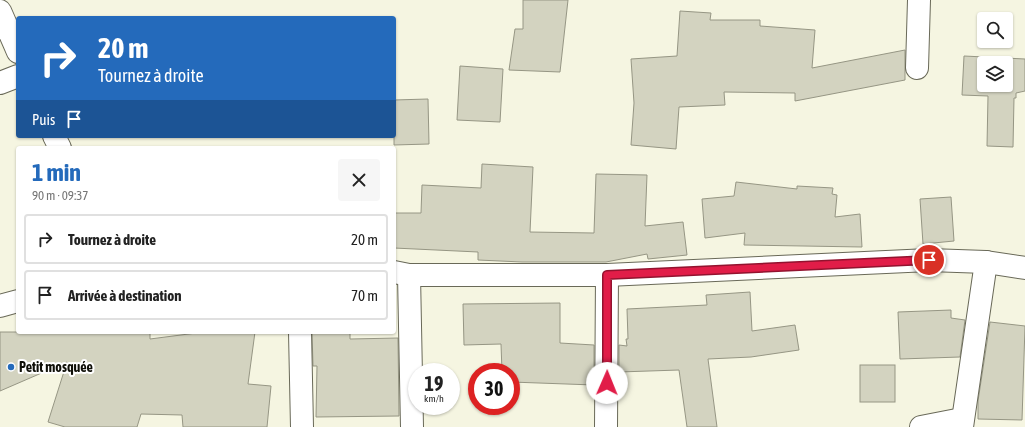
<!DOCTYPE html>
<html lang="fr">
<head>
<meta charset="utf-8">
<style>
	:root { --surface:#fff; --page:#f6f6f6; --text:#222; --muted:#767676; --line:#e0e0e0; --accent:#246abb }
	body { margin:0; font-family:"Asap Condensed",sans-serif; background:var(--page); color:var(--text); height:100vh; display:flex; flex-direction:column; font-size:15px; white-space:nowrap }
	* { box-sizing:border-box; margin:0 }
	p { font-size:13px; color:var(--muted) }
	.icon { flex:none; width:22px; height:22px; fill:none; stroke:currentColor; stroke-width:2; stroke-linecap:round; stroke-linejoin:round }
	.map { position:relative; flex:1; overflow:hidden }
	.sheet { position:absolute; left:16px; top:146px; width:380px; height:188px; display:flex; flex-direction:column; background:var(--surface); border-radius:4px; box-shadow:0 1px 3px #0004 }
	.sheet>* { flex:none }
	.hud { position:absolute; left:16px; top:16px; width:380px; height:122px; border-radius:4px; box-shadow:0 1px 3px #0004; background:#246abb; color:#fff; overflow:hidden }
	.buttons { position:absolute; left:977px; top:12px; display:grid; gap:8px }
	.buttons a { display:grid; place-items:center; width:36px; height:36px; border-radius:4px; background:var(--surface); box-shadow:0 1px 3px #0004; font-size:20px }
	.speed { position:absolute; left:408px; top:363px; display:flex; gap:8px; font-size:20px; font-weight:700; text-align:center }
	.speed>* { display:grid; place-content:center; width:52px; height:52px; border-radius:50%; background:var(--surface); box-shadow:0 1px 3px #0004; line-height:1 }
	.speed small { font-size:10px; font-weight:400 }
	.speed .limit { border:6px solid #d22; background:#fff; color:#111 }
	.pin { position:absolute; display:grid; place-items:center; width:34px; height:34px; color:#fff; margin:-17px; border:2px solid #fff; border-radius:50%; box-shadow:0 1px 4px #0007 }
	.me { position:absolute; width:44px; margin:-22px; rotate:1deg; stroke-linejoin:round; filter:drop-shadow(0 0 3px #0008) }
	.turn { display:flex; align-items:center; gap:14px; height:84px; padding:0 16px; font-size:18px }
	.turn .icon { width:52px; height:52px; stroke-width:2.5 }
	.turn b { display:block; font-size:28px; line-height:34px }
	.then { display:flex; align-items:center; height:38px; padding:0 16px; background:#0003; gap:8px; font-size:15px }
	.round { display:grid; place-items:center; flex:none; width:42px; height:42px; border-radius:4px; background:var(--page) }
	.overview { display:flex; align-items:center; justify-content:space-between; height:68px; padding:0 16px }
	h1 { font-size:24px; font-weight:700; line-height:30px; color:var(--accent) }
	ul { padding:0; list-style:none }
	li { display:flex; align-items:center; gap:12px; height:50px; margin:0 8px 6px; padding:0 8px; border:2px solid var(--line); border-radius:4px }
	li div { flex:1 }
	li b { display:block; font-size:15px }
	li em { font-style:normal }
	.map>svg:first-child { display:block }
	.building { fill:#d3d3c0; stroke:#969684; fill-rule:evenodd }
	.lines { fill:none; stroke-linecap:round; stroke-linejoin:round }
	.minor-casing { stroke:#696958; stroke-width:24 }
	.minor { stroke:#fff; stroke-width:22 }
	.route-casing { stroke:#92132f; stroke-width:10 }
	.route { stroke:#e11d48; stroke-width:7 }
	.poi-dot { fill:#246abb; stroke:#fff; stroke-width:1.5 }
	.labels { text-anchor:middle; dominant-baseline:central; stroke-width:4; stroke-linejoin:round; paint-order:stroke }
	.poi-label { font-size:14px; font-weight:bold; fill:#0f0f08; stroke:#fff; text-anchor:start }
</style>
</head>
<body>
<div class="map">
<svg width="1025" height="427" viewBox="0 0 1025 427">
	<rect width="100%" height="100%" fill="#f5f5e1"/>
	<g class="building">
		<path d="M523,0H568L560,72L509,70L515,29H523Z"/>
		<path d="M680,11L711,13L710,20H760V26L815,30L812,68L905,50V80L795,101V93L724,92L725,105L679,107L676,149L631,145L634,103L631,59L677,56Z"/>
		<path d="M964,56L1025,59V91L1016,93V98H1014L1013,147L987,146L988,96L962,95ZM984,63H1006V85H984Z"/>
		<path d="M460,66L503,69L500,122L457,120Z"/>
		<path d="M428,99L429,144L394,145V100Z"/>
		<path d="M482,164L533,167L530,232L594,233L596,174L647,175L645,226L683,222L687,255L648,259L647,254L606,262H522L478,260V252L394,248V213H421L422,185L481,188Z"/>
		<path d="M736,182L797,189V186L833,188L832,194L837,195L835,217L860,214L862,247L744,245L745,233L705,238L702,199L734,196Z"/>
		<path d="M951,197L954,241L923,244L920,199Z"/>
		<path d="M750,292L752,331L795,325L799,350L751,357L708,359L717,427H687L679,370L619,372V345L627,346L626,339H628L627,309L707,305L706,295Z"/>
		<path d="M560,303V343L594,345V385L511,382V372H502L501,344L464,345L463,304Z"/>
		<path d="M951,310V318L965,320L960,357L900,359L898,312Z"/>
		<path d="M990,322L1025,326L1022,420L978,419V401Z"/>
		<path d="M0,332H150V339L204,332H255L248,384L271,386L267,427H183L182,415L141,414L137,427H65L48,422L67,362L0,391Z"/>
		<path d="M312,332H350V339L398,338L399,416L316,417L317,366H313Z"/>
		<rect x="860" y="365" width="35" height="37"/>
	</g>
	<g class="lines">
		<g class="minor-casing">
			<g id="minor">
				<path d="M0,11L18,52"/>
				<path d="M917,68L919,0"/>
				<path d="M0,83L18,76"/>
				<path d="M54,136L60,148"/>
				<path d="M394,272L409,275H607L929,260L986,262L1025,268"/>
				<path d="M409,275L412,427"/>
				<path d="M0,306L18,301"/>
				<path d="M300,332L302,427"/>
				<path d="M606,427L607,275"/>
				<path d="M921,427L962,419"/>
				<path d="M962,427L986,262"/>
			</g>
		</g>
		<use href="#minor" class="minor"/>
	</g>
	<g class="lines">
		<g class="route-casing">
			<path id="route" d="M607,383V275L929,260"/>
		</g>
		<use href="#route" class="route"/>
	</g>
	<circle class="poi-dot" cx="11" cy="367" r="4"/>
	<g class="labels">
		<g class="poi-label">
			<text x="19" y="367">Petit mosquée</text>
		</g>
	</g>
</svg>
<div class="buttons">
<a><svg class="icon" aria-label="search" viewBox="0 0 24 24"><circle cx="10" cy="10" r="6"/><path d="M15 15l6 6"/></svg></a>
<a><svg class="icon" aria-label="layers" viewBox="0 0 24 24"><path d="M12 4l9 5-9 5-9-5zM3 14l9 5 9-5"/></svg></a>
</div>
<div class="speed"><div>19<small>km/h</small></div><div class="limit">30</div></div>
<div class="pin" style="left:929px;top:260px;background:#d93025"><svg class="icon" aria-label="arrive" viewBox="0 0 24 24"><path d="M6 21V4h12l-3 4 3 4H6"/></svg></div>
<svg class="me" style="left:607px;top:383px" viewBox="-20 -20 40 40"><circle r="19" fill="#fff"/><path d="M0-13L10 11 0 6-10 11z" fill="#e11d48"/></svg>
<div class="hud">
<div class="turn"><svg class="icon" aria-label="right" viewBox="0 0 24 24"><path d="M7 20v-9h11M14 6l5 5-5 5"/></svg><div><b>20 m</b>Tournez à droite</div></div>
<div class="then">Puis<svg class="icon" aria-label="arrive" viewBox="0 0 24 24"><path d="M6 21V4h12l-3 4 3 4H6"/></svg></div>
</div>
<section class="sheet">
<div class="overview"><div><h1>1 min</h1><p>90 m · 09:37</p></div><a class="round"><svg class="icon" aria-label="close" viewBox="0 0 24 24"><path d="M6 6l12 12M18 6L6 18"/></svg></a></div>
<ul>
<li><svg class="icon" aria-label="right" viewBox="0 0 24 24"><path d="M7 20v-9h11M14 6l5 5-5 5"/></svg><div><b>Tournez à droite</b></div><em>20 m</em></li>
<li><svg class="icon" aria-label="arrive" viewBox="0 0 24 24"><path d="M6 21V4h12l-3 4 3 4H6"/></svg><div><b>Arrivée à destination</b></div><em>70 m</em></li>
</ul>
</section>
</div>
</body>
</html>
